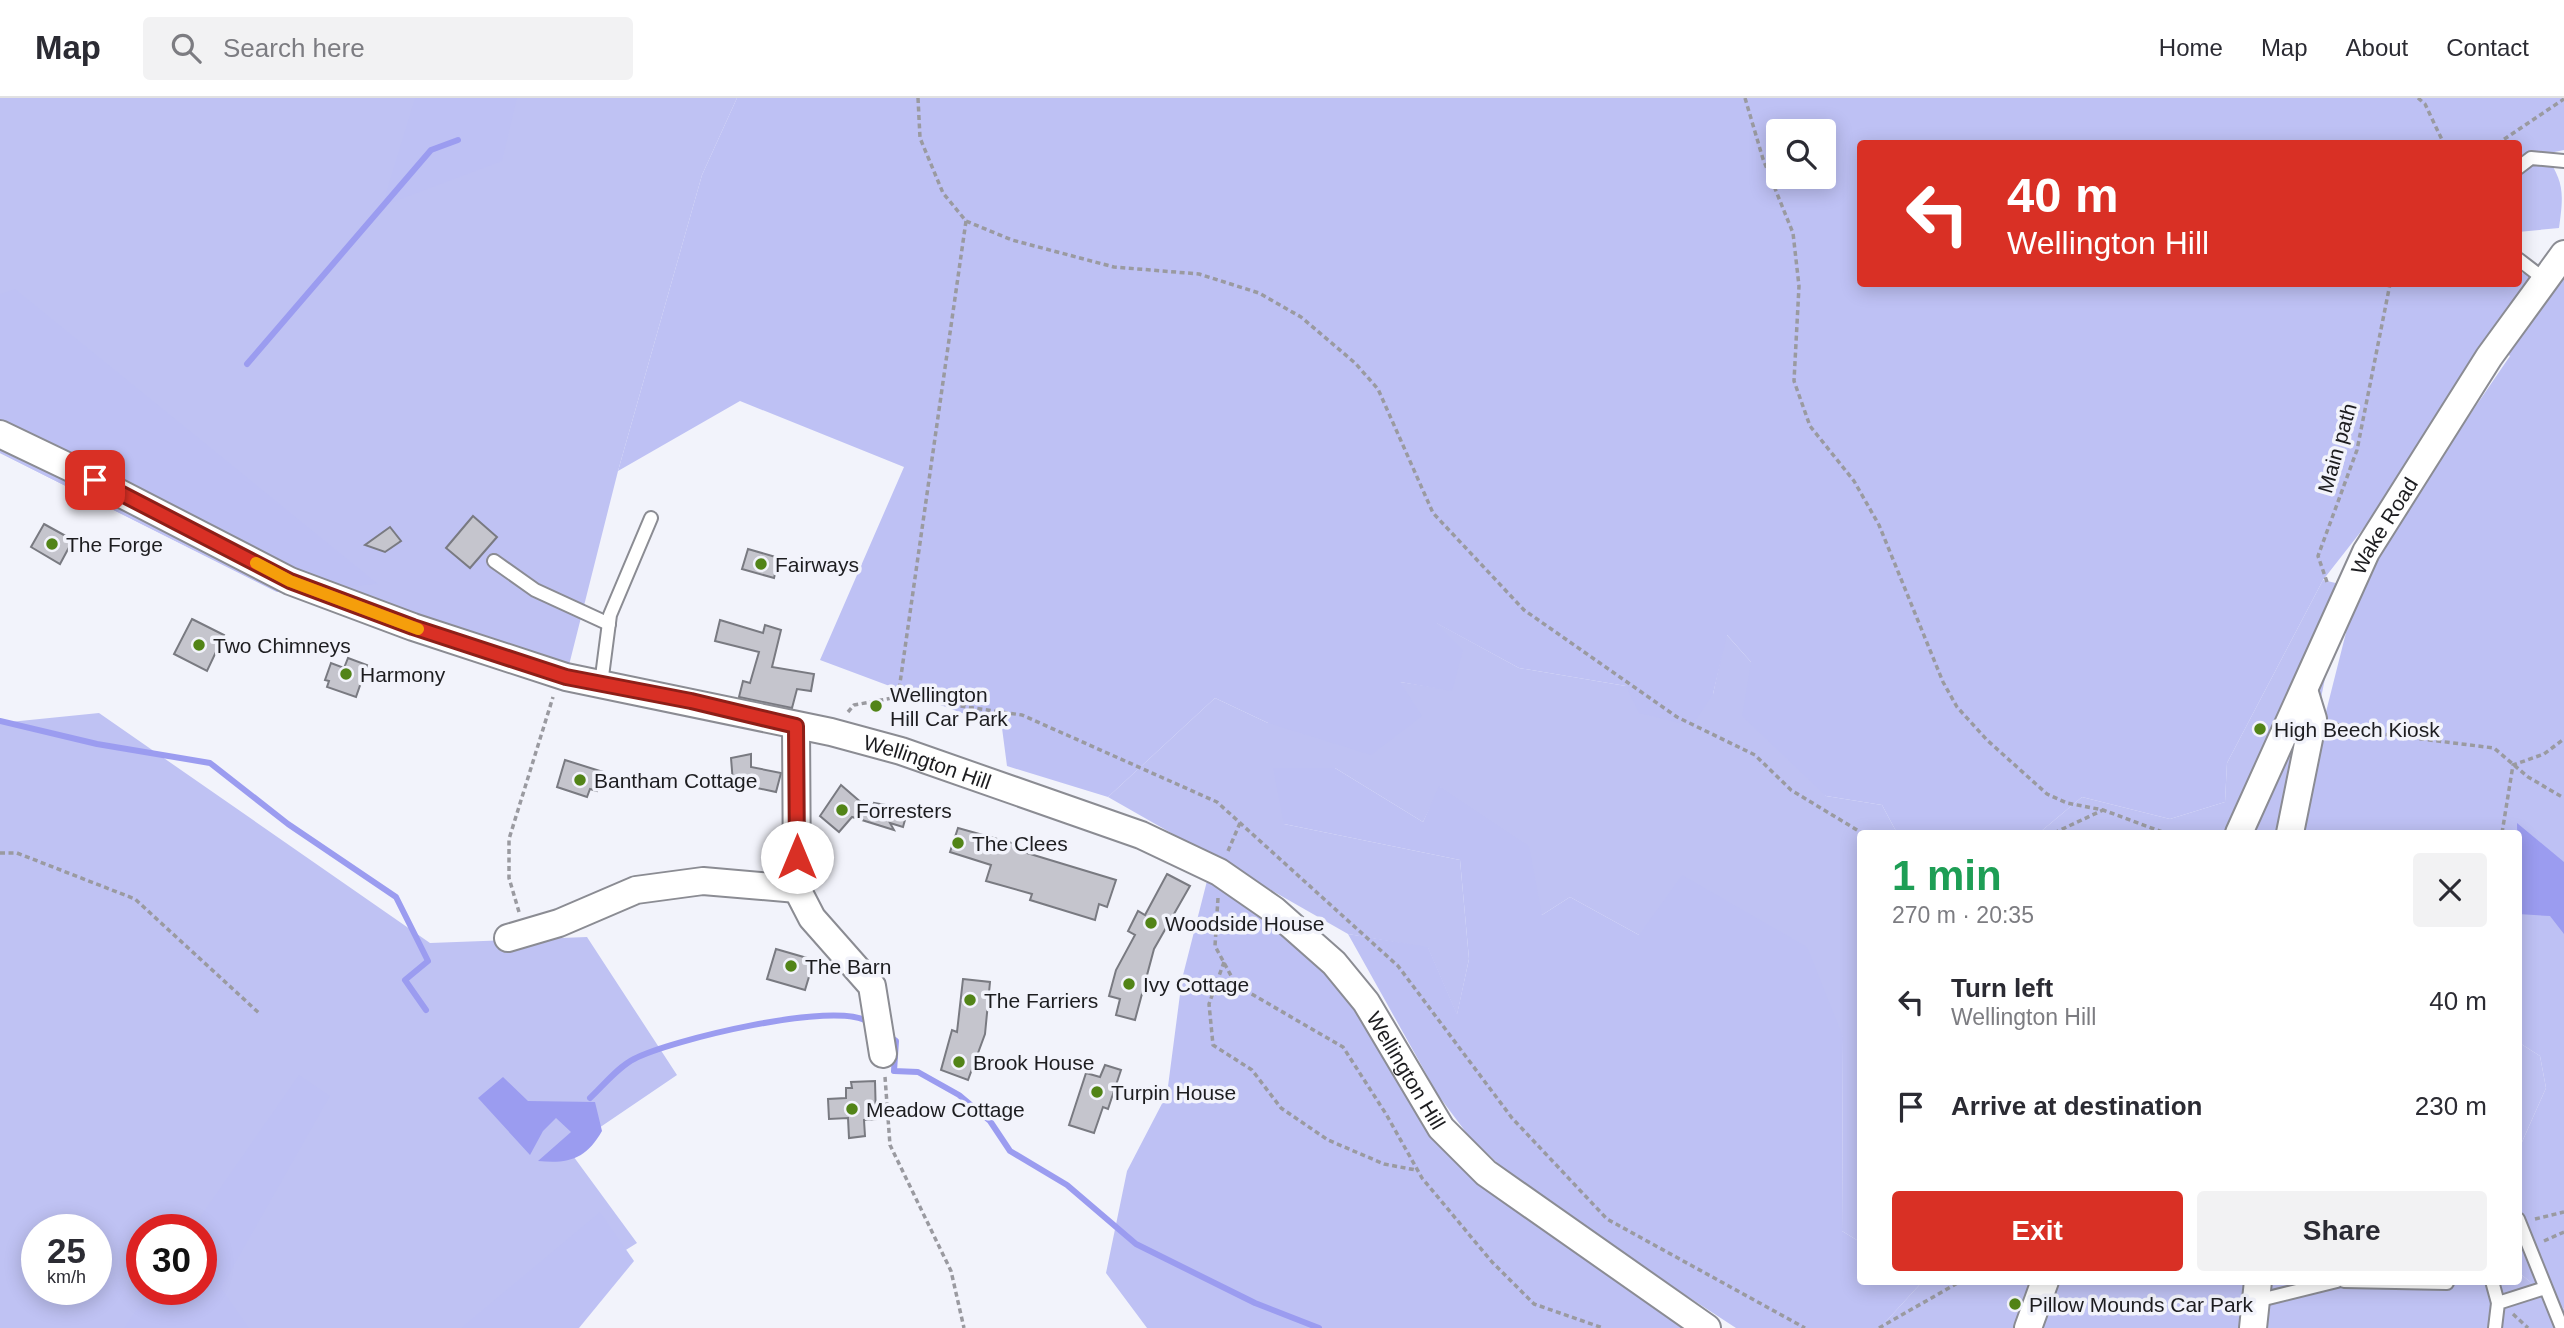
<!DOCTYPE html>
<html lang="en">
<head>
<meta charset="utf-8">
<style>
	:root { --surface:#fff; --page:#f2f2f3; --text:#2b2b33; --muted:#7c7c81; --line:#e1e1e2; --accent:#d93025 }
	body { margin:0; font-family:Arial,sans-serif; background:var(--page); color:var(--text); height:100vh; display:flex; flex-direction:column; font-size:26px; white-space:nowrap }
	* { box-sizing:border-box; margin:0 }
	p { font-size:23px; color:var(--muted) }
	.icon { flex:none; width:38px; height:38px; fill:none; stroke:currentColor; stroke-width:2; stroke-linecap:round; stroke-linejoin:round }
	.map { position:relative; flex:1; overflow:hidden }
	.details { position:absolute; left:1857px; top:732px; width:665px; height:455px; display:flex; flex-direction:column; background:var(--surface); border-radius:7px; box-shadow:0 4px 18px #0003 }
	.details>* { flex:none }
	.guide { position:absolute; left:1857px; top:42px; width:665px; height:147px; border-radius:7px; box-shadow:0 4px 18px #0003; background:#d93025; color:#fff; overflow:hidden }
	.controls { position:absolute; left:1766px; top:21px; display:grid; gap:14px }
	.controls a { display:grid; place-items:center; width:70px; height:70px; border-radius:7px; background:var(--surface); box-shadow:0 4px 18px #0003; font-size:35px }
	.speed { position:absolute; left:21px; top:1116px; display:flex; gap:14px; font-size:35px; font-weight:700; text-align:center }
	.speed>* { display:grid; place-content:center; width:91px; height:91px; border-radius:50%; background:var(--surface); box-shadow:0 4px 18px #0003; line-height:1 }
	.speed small { font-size:18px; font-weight:400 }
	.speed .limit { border:10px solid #d22; background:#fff; color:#111 }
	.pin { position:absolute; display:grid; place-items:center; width:60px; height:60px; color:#fff; margin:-30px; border-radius:14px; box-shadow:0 4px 10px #0006 }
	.me { position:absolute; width:77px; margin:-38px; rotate:0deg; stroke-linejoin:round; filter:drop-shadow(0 0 5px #0008) }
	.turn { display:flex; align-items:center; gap:24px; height:147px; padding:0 35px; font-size:32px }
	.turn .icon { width:91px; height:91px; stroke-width:2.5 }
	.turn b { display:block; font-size:49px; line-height:60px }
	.round { display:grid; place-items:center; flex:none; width:74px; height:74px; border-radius:7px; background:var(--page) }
	.summary { display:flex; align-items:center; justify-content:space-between; height:119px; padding:0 35px }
	h1 { font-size:42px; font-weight:700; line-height:52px; color:#1e9e55 }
	.button { display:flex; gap:14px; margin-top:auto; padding:14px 35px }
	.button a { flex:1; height:80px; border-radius:7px; background:var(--accent); color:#fff; font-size:28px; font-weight:700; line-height:80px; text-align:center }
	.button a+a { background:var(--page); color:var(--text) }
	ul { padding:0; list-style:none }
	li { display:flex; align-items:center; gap:21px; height:105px; padding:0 35px }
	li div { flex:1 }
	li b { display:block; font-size:26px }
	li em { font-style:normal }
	header { display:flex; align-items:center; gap:42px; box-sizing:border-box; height:98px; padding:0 35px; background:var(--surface); border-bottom:2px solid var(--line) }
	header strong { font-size:33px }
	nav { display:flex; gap:38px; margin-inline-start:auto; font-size:24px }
	.search { width:490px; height:63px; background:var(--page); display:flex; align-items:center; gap:18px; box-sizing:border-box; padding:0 24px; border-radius:7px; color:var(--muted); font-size:26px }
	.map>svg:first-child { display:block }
	.green { fill:#bfc2f3; fill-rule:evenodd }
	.forest { fill:#bec1f4; fill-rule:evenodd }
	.water { fill:#9b9cf0 }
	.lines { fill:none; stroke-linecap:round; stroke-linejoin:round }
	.stream { stroke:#9b9cf0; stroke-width:6 }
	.building { fill:#c5c5cd; stroke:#797a81; stroke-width:2 }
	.service-casing { stroke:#8b8c93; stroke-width:16 }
	.minor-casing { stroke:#8b8c93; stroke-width:30 }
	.path { stroke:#9a9aa0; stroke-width:3.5; stroke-dasharray:5 3.5; stroke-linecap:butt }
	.service { stroke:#fff; stroke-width:12 }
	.minor { stroke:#fff; stroke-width:26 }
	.route-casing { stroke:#8d1f18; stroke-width:18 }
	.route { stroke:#d93025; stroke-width:12 }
	.slow { stroke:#f59e0b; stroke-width:12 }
	.poi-dot { fill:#528417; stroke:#f2f3fb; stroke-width:2.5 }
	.labels { text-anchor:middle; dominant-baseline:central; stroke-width:7; stroke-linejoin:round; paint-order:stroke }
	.street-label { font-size:21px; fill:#1d1d20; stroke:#f2f3fb }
	.poi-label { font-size:21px; fill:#1d1d20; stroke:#f2f3fb; text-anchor:start }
</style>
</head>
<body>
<header>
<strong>Map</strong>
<div class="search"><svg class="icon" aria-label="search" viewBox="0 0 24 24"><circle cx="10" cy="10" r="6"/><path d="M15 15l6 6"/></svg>Search here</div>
<nav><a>Home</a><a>Map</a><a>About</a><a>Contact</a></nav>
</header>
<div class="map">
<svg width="2564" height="1230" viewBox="0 0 2564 1230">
	<rect width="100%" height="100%" fill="#f2f3fb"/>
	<g class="green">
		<path d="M0,0H737L702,77L618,373L566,579L275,493L0,355Z"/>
		<path d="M2323,482L2344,487L2296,723L2291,735H2039L2082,699L2170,721L2225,704L2227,665Z"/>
		<path d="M1433,523L1519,570L1626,588L1713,596L1726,536L1751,564L1826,698L1882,707L1897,735H1860V1144L1842,1133L1843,939L1639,837L1570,799L1542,817L1440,689L1423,724L1335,670L1284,726L1460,762L1469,861L1457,917L1428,850L1348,836L1108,699L1215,600L1268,625L1400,584L1452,592Z"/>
		<path d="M99,615L430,845L587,839L677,977L568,1051L637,1145L501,1230H218L201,1192V1132H142V1192H171L141,1230H0V625ZM37,1132H96V1192H37Z"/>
		<path d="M2518,944L2540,958L2546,990L2518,1053Z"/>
		<path d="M2518,1174L2564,1211V1230H1880L1923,1183H2518Z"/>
	</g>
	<g class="forest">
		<path d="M415,0H517L502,63L382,108Z"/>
		<path d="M737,0H2564V52L2545,56C2564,84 2564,94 2559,130L2518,134V46H1860V186H2518V176L2564,168V1211L2518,1174V1053L2546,990L2540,958L2518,944V735H2298L2301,713L2357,491L2419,391L2510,258L2492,243L2399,385L2323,482L2227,665L2225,704L2170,721L2082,699L2039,735H1897L1882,707L1826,698L1742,618L1751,564L1727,537L1713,596L1692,628L1639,615L1626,588L1519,570L1436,525L1463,552L1452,593L1400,584L1422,618L1371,657L1268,625L1215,600L1108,699L1007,668L1002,630L820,562L904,369L740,303L618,373L702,77ZM1778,33H1824V79H1778Z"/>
		<path d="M15,191L378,486L277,494L0,355V196Z"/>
		<path d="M1273,670H1335L1423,724L1439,688L1529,748L1542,817L1570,799L1639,837L1682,777L1807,849L1843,939L1842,1133L1860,1144V1183H1923L1880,1230H1736L1529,1095L1468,1037L1438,997L1348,836L1428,849L1457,916L1469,861L1460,762L1284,726Z"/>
		<path d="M1208,779L1333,871L1453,1052L1699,1230H1147L1106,1175L1127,1073L1167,996L1182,881Z"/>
		<path d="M299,977L330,998L221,1190L249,1230H124L150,1192H201V1132H191Z"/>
		<path d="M600,1114L634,1163L579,1230H461Z"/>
	</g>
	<g class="water">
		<path d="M2517,725L2564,764V836L2550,818L2518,816Z"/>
		<path d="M503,979L528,1003L595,1004L602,1033C586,1061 569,1066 538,1063L571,1034L556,1020L543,1033L530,1057L478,1000Z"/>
	</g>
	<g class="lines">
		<g class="stream">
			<path d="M247,266L431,52L458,42"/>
			<path d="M0,623L97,646L210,665L288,726L396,799L428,863L405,882L426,912"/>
			<path d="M889,938L896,943L894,973L918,974L959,997L990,1023L1010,1053L1067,1087L1136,1146L1255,1205L1319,1230"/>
			<path d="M590,1000C603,988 618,969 634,961C670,942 836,902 868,924"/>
		</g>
	</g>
	<g class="building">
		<path d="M473,418L497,439L470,470L446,450Z"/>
		<path d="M44,426L73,442L60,466L31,449Z"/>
		<path d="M390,429L401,443L385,454L365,447Z"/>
		<path d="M748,451L779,460L774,480L742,471Z"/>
		<path d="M192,521L224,537L207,573L174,556Z"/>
		<path d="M720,522L763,535L765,527L781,532L772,569L814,576L811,593L797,591L792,610L739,599L743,583L750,585L759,554L715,543Z"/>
		<path d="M348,560L367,567L356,599L327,589L329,583L325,582L331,565L344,570Z"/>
		<path d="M751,656V669L781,675L776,694L733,685L731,660Z"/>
		<path d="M565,662L603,674L597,693L590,691L587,699L557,689Z"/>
		<path d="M841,687L871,713L874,705L908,711L903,729L890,725L894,732L852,719L839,734L820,718Z"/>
		<path d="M958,730L1019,747L1017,752L1116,782L1107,809L1099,806L1095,822L1030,802L1032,796L986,783L991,767L950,754Z"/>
		<path d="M1167,776L1190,788L1154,851L1135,922L1116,917L1120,901L1109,898L1116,872L1135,837L1128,833L1138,813L1145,817Z"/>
		<path d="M776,851L814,862L805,892L767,881Z"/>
		<path d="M963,881L990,884L985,936L968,982L941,972L952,932L957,934Z"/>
		<path d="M1105,967L1121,972L1108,1011L1103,1009L1094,1035L1069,1027L1086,975L1100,979Z"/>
		<path d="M875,983L876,1021L864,1022L865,1038L849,1040L848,1020L829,1021L828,1001L846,1000V990H852L851,984Z"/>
	</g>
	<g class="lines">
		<g class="service-casing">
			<g id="service">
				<path d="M2518,70L2531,60L2564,63"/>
				<path d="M2518,161L2544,181"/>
				<path d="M494,463L535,492L609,526"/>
				<path d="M601,586L610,517L651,420"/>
				<path d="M2518,1121L2562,1230"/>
				<path d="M2344,1183L2447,1185"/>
				<path d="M2492,1183L2498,1205"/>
				<path d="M2256,1203L2337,1183"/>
				<path d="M2495,1230L2498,1205L2545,1190"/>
			</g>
		</g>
		<g class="minor-casing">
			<g id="minor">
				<path id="s1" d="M0,336L73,371L290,483L413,529L566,579L831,634L901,653L1141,737L1219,774L1274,812L1334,865L1366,904L1441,1030L1486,1075L1707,1230"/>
				<path d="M796,628L797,791L812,820L872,888L883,956"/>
				<path id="s2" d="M2239,735L2366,454L2489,259L2564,156"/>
				<path d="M2290,735L2313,621L2305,595"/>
				<path d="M508,840L559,825L636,792L703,783L797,791"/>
				<path d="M2028,1230L2045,1183"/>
				<path d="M2253,1230L2258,1183"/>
			</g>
		</g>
		<g class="path">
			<path d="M918,0L920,40L943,95L966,123L1012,142L1114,169L1199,176L1259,195L1301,219L1355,265L1378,291L1433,415L1524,512L1677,619L1755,657L1791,692L1862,735"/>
			<path d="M1745,0L1763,61L1793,135L1799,188L1794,283L1810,328L1854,383L1879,427L1943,584L1957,609L1987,642L2047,696L2067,705L2103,712L2165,735"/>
			<path d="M2418,0L2425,6L2444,46"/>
			<path d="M2497,46L2564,1"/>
			<path d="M966,123L898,599L1022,617L1217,704L1398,868L1512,1020L1607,1121L1805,1230"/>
			<path d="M2327,484L2318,458L2357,352L2390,186"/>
			<path d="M848,614L854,607L898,599"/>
			<path d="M2336,626L2357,633L2494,650L2528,679L2564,700"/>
			<path d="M2054,735L2103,712"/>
			<path d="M2502,735L2513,667L2544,656L2564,641"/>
			<path d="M1228,753L1240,725"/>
			<path d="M0,755H17L135,801L260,916"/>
			<path d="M1218,800L1215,848L1236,887L1343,949L1386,1016L1422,1080L1492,1164L1534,1206L1603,1230"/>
			<path d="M519,814L509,780V741L553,599"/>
			<path d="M1224,864L1209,906L1213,947L1252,972L1281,1010L1328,1042L1384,1066L1416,1072"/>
			<path d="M885,979L890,1047L951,1173L964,1230"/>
			<path d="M2535,1121L2564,1114"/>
			<path d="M2544,1143L2564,1134"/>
			<path d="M2513,1216L2528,1230"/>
			<path d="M1879,1230L1961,1183"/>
		</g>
		<use href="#service" class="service"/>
		<use href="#minor" class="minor"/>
	</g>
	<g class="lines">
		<g class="route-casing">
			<path id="route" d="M95,382L290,483L413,529L566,579L691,603L796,628L797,759"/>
		</g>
		<use href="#route" class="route"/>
		<path class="slow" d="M256,465L290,483L418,531"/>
	</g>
	<g class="poi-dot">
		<circle cx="52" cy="446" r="7"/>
		<circle cx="761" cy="466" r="7"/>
		<circle cx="199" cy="547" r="7"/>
		<circle cx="346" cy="576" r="7"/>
		<circle cx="876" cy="608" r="7"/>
		<circle cx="2260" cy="631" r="7"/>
		<circle cx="580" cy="682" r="7"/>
		<circle cx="842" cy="712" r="7"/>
		<circle cx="958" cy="745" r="7"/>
		<circle cx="1151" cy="825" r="7"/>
		<circle cx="791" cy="868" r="7"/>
		<circle cx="1129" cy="886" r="7"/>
		<circle cx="970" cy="902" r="7"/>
		<circle cx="959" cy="964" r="7"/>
		<circle cx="1097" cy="994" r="7"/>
		<circle cx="852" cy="1011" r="7"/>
		<circle cx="2015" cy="1206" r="7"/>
	</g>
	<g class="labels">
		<g class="street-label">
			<text transform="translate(2337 350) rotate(-74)">Main path</text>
			<text stroke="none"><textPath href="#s2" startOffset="340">Wake Road</textPath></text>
			<text stroke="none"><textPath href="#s1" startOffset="989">Wellington Hill</textPath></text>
			<text stroke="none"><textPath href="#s1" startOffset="1578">Wellington Hill</textPath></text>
		</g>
		<g class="poi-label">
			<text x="66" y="446">The Forge</text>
			<text x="775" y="466">Fairways</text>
			<text x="213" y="547">Two Chimneys</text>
			<text x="360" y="576">Harmony</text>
			<text x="890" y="596">Wellington<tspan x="890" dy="24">Hill Car Park</tspan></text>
			<text x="2274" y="631">High Beech Kiosk</text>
			<text x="594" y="682">Bantham Cottage</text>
			<text x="856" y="712">Forresters</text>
			<text x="972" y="745">The Clees</text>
			<text x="1165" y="825">Woodside House</text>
			<text x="805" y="868">The Barn</text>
			<text x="1143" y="886">Ivy Cottage</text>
			<text x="984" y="902">The Farriers</text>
			<text x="973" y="964">Brook House</text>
			<text x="1111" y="994">Turpin House</text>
			<text x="866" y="1011">Meadow Cottage</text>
			<text x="2029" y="1206">Pillow Mounds Car Park</text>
		</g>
	</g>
</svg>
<div class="controls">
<a><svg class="icon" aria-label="search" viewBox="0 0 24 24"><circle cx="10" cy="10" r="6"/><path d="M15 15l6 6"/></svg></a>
</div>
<div class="speed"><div>25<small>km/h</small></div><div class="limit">30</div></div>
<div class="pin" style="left:95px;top:382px;background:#d93025"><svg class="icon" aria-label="arrive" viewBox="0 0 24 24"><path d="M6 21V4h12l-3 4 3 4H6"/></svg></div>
<svg class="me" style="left:797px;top:759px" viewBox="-20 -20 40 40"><circle r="19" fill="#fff"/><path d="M0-13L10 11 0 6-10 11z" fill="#d93025"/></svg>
<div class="guide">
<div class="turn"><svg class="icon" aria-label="left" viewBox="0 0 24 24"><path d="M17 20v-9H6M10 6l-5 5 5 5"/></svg><div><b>40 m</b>Wellington Hill</div></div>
</div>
<section class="details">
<div class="summary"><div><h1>1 min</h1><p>270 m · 20:35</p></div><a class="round"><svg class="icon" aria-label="close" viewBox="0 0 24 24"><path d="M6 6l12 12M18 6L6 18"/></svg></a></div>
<ul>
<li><svg class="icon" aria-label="left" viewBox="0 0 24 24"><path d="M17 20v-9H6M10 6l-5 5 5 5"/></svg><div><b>Turn left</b><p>Wellington Hill</p></div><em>40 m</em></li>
<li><svg class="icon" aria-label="arrive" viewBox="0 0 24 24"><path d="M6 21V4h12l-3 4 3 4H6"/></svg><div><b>Arrive at destination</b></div><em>230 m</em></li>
</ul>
<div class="button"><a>Exit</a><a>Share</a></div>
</section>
</div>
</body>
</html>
